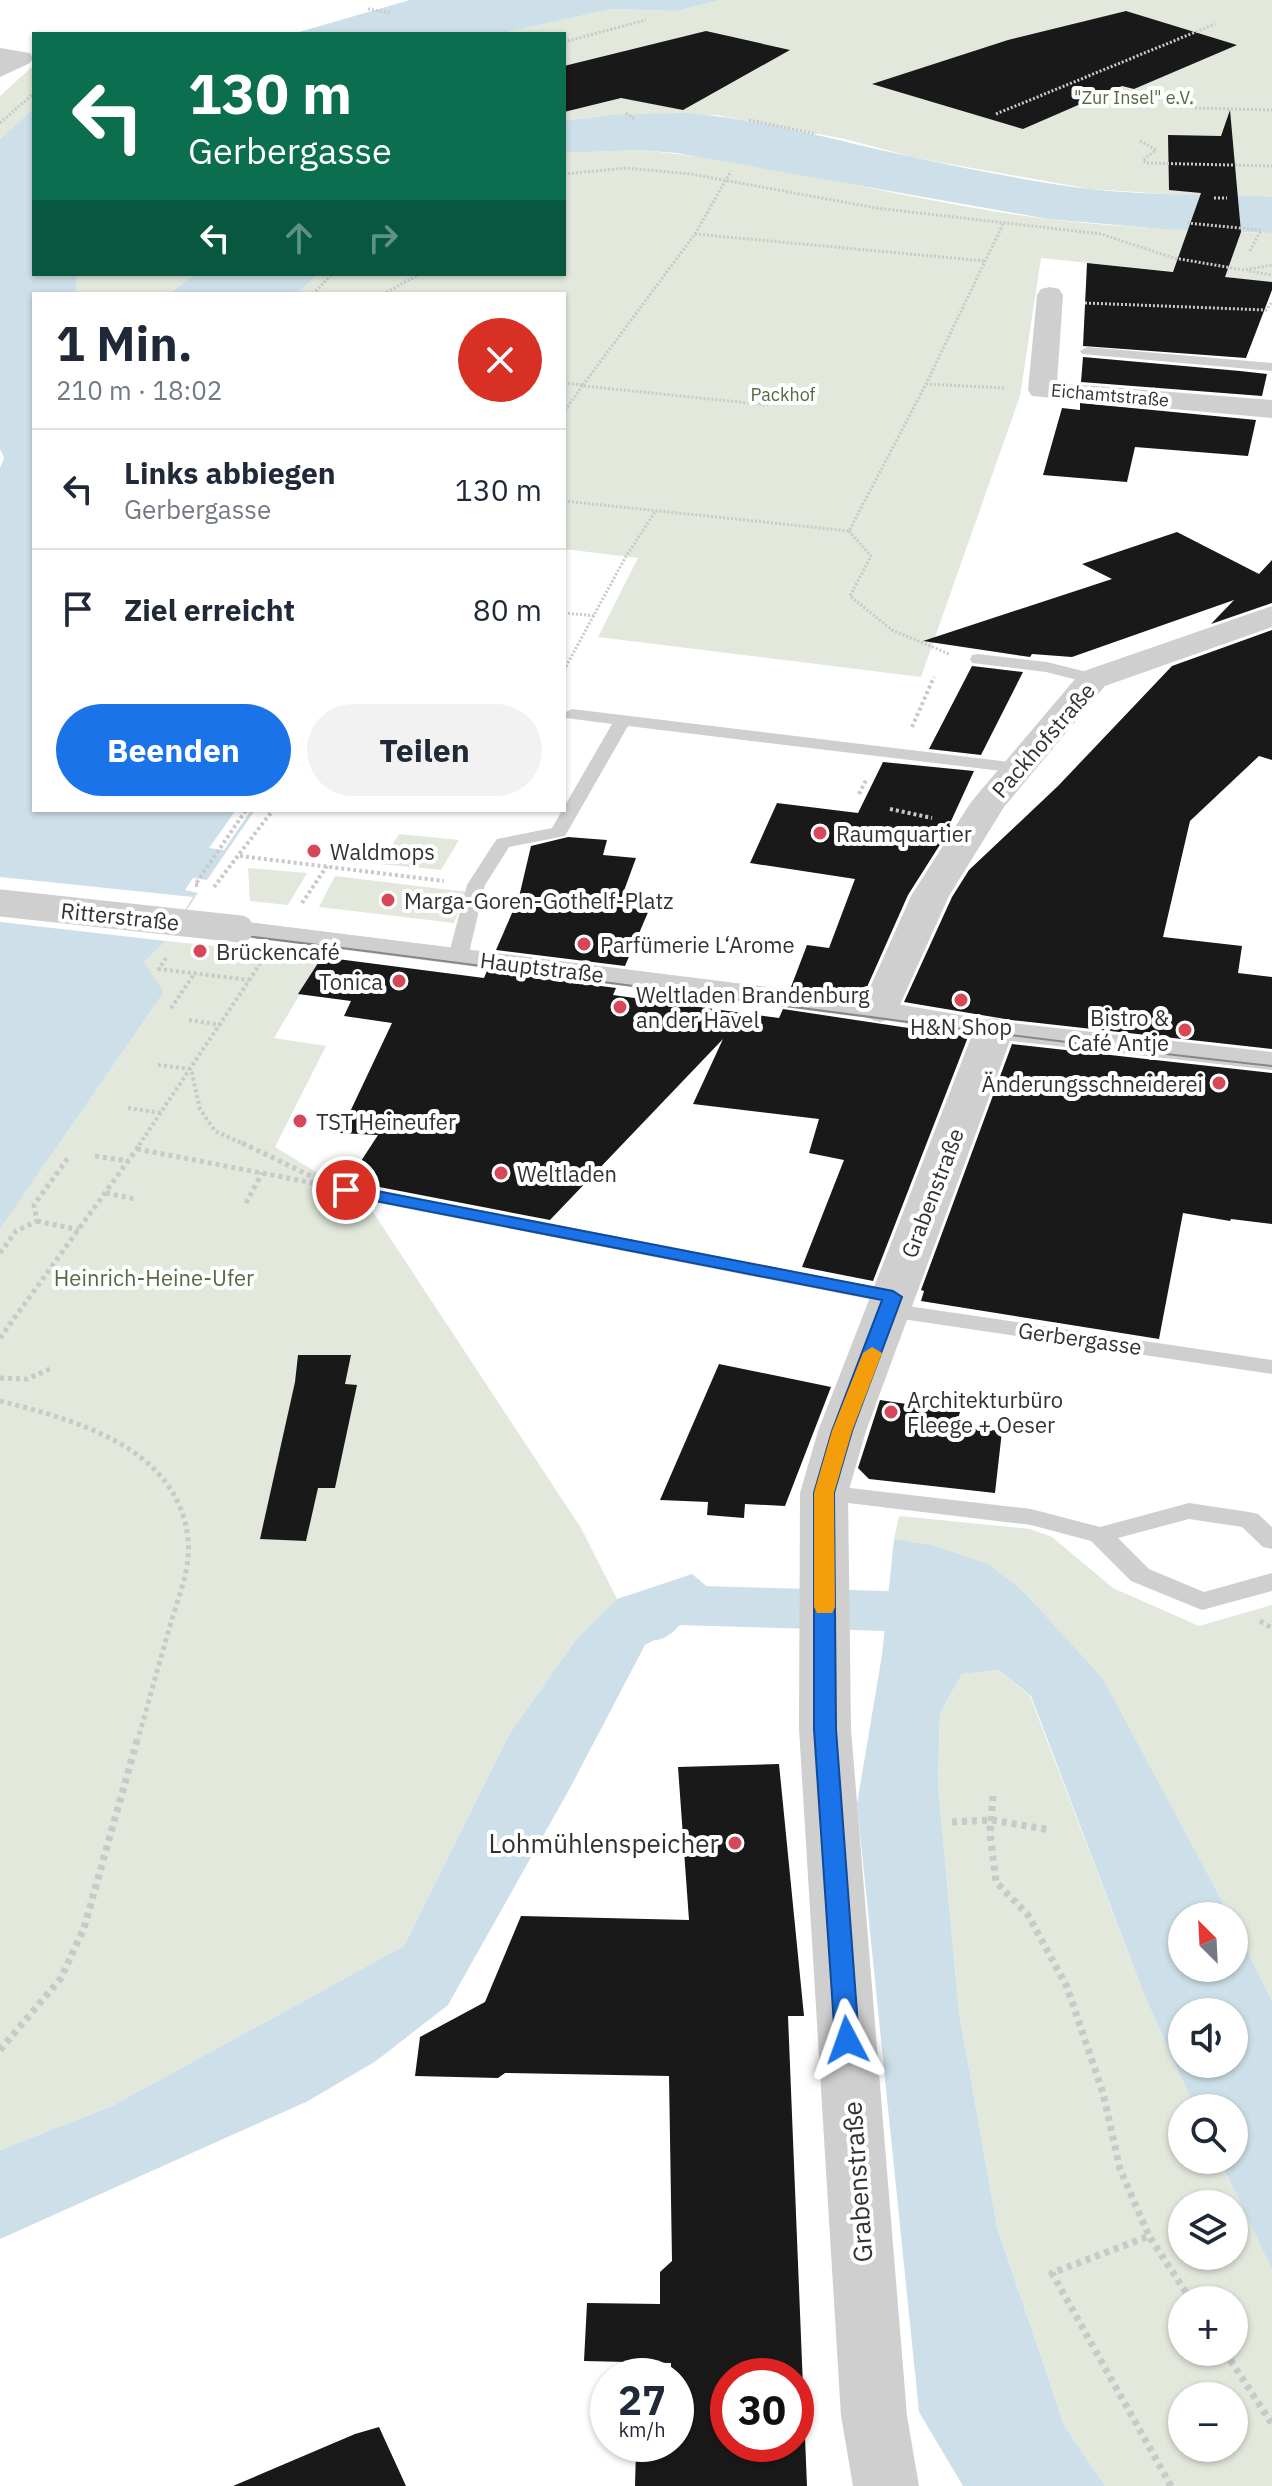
<!DOCTYPE html>
<html lang="de">
<head>
<meta charset="utf-8">
<style>
	:root { --surface:#fff; --page:#f2f2f3; --text:#1f2937; --muted:#747a83; --line:#e0e1e3; --accent:#1a73e8 }
	body { margin:0; font-family:"IBM Plex Sans",sans-serif; background:var(--page); color:var(--text); height:100vh; display:flex; flex-direction:column; font-size:30px; white-space:nowrap }
	* { box-sizing:border-box; margin:0 }
	p { font-size:26px; color:var(--muted) }
	.icon { flex:none; width:44px; height:44px; fill:none; stroke:currentColor; stroke-width:2; stroke-linecap:round; stroke-linejoin:round }
	.map { position:relative; flex:1; overflow:hidden }
	.details { position:absolute; left:32px; top:292px; width:534px; height:520px; display:flex; flex-direction:column; background:var(--surface); border-radius:0px; box-shadow:0 2px 6px #0004 }
	.details>* { flex:none }
	.hud { position:absolute; left:32px; top:32px; width:534px; height:244px; border-radius:0px; box-shadow:0 2px 6px #0004; background:#0b6e4f; color:#fff; overflow:hidden }
	.needle { width:52px; rotate:336deg }
	.buttons { position:absolute; left:1168px; top:1902px; display:grid; gap:16px }
	.buttons a { display:grid; place-items:center; width:80px; height:80px; border-radius:50%; background:var(--surface); box-shadow:0 2px 6px #0004; font-size:40px }
	.speed { position:absolute; left:590px; top:2358px; display:flex; gap:16px; font-size:40px; font-weight:700; text-align:center }
	.speed>* { display:grid; place-content:center; width:104px; height:104px; border-radius:50%; background:var(--surface); box-shadow:0 2px 6px #0004; line-height:1 }
	.speed small { font-size:20px; font-weight:400 }
	.speed .limit { border:12px solid #d22; background:#fff; color:#111 }
	.pin { position:absolute; display:grid; place-items:center; width:68px; height:68px; color:#fff; margin:-34px; border:4px solid #fff; border-radius:50%; box-shadow:0 2px 8px #0007 }
	.me { position:absolute; width:88px; margin:-44px; rotate:356deg; stroke-linejoin:round; filter:drop-shadow(0 0 6px #0008) }
	.turn { display:flex; align-items:center; gap:28px; height:168px; padding:0 24px; font-size:36px }
	.turn .icon { width:104px; height:104px; stroke-width:2.5 }
	.turn b { display:block; font-size:56px; line-height:68px }
	.lanes { display:flex; align-items:center; height:76px; padding:0 24px; background:#0003; justify-content:center; gap:40px; direction:ltr }
	.lanes .off { opacity:.35 }
	.round { display:grid; place-items:center; flex:none; width:84px; height:84px; border-radius:42px; background:var(--page) }
	.head { display:flex; align-items:center; justify-content:space-between; height:136px; padding:0 24px }
	h1 { font-size:48px; font-weight:700; line-height:60px }
	.primary-button { display:flex; gap:16px; margin-top:auto; padding:16px 24px }
	.primary-button a { flex:1; height:92px; border-radius:48px; background:var(--accent); color:#fff; font-size:32px; font-weight:700; line-height:92px; text-align:center }
	.primary-button a+a { background:var(--page); color:var(--text) }
	ul { padding:0; list-style:none }
	li { display:flex; align-items:center; gap:24px; height:120px; padding:0 24px; border-top:2px solid var(--line) }
	li div { flex:1 }
	li b { display:block; font-size:30px }
	li em { font-style:normal }
	.map>svg:first-child { display:block }
	.green { fill:#e2e8dc; fill-rule:evenodd }
	.water { fill:#cddfe8; fill-rule:evenodd }
	.pier { fill:#fff }
	.lines { fill:none; stroke-linecap:round; stroke-linejoin:round }
	.canal { fill:#cddfe8; fill-rule:evenodd }
	.building { fill:#191919; fill-rule:evenodd }
	.path-far3 { stroke:#c9c9c9; stroke-width:3; stroke-dasharray:2 2; stroke-linecap:butt }
	.path-far2 { stroke:#c9c9c9; stroke-width:4; stroke-dasharray:3 3; stroke-linecap:butt }
	.path-far1 { stroke:#c9c9c9; stroke-width:5; stroke-dasharray:4 4; stroke-linecap:butt }
	.path { stroke:#c9c9c9; stroke-width:7; stroke-dasharray:5 5; stroke-linecap:butt }
	.service { fill:#cfcfcf; fill-rule:evenodd }
	.pedestrian { fill:#cfcfcf; fill-rule:evenodd }
	.minor { fill:#cfcfcf; fill-rule:evenodd }
	.tram { stroke:#878787; stroke-width:2 }
	.pedestrian-bridge { stroke:#cfcfcf; stroke-width:27 }
	.route { fill:#1a73e8; stroke:#114b97; stroke-width:2 }
	.slow { fill:#f59e0b }
	.poi-dot { fill:#d64757; stroke:#fff; stroke-width:3 }
	.labels { text-anchor:middle; dominant-baseline:central; stroke-width:8; stroke-linejoin:round; paint-order:stroke }
	.far-park-label { font-size:18px; fill:#576a43; stroke:#fff }
	.far-street-label { font-size:18px; fill:#323232; stroke:#fff }
	.street-label { font-size:22px; fill:#323232; stroke:#fff }
	.poi-label { font-size:22px; fill:#323232; stroke:#fff; text-anchor:start }
	.park-label { font-size:22px; fill:#576a43; stroke:#fff }
	.near-poi-label { font-size:26px; fill:#323232; stroke:#fff; text-anchor:end }
	.near-street-label { font-size:26px; fill:#323232; stroke:#fff }
</style>
</head>
<body>
<div class="map">
<svg width="1272" height="2486" viewBox="0 0 1272 2486">
	<rect width="100%" height="100%" fill="#fff"/>
	<g class="green">
		<path d="M720,0H1272V197L1227,198L1090,189L916,158L845,139L716,115H610L564,121V34H498L612,9L677,11Z"/>
		<path d="M34,65V108L0,139V96Z"/>
		<path d="M639,150C763,161 883,194 1005,213C1093,227 1183,230 1272,233V282L1041,258L1020,396L921,677L598,637L638,558L564,549V294H297L318,274H564V153Z"/>
		<path d="M77,274H195L169,294H76Z"/>
		<path d="M399,834L459,840L441,870L380,864Z"/>
		<path d="M248,868L307,873L288,905L250,901Z"/>
		<path d="M335,876L467,892L454,923L319,907Z"/>
		<path d="M166,941L322,957L274,1038L326,1046L275,1147L367,1203L581,1528L617,1599L577,1638L510,1733L404,1946L112,2106L0,2150V1229L164,992L144,962Z"/>
		<path d="M899,1516L1030,1529L1052,1537L1113,1588L1199,1626L1272,1605V2001L1234,1923V1916H1230L1102,1679L1022,1590L988,1565L932,1545L894,1539Z"/>
		<path d="M999,1670L1030,1696L1145,1997L1195,2108H1182V2160H1220L1272,2270V2486H1105L1064,2425L997,2227L959,2012L938,1784L940,1713L962,1674ZM1182,2204H1234V2256H1182ZM1182,2300H1234V2352H1182ZM1182,2396H1234V2448H1182Z"/>
	</g>
	<g class="water">
		<path d="M410,0H720L677,11L612,9L498,34H292Z"/>
		<path d="M34,108V274H77L76,294H34V810H255L207,880L193,878L185,890L198,893L166,941L144,962L164,992L0,1229V468L4,458L0,449V139Z"/>
		<path d="M685,113C764,119 840,142 917,158C974,170 1033,182 1090,189C1151,196 1212,194 1272,197V233L1162,229L1048,219L676,153L639,150L564,153V121L610,115Z"/>
		<path d="M195,274H318L297,294H169Z"/>
		<path d="M894,1539L932,1545L988,1564L1022,1590L1103,1679L1230,1916H1182V1968H1234V1923L1272,2001V2270L1220,2160H1234V2108H1195L1145,1997L1031,1696L999,1670L962,1674L940,1713L938,1784L959,2012L997,2227L1064,2425L1105,2486H963L919,2412L857,1804L882,1655ZM1182,2012H1234V2064H1182Z"/>
		<path d="M692,1574L709,1588V1609L645,1645L570,1788L448,2005L376,2061L308,2101L0,2239V2150L112,2106L404,1946L510,1733L577,1638L617,1599Z"/>
	</g>
	<g class="pier">
		<path d="M236,810H251L224,850L209,848Z"/>
		<path d="M0,877L193,897L166,941L0,922Z"/>
	</g>
	<g class="lines">
		<path class="canal" d="M663,1585L888,1591L957,1597L977,1603L986,1617L977,1631L957,1637L888,1631L679,1625C665,1644 650,1642 630,1636L621,1622C634,1600 638,1592 663,1585Z"/>
	</g>
	<g class="building">
		<path d="M1126,11L1237,45L1134,89L1122,86L1023,129L872,84L1008,40Z"/>
		<path d="M706,31L790,50L683,110L621,98L564,112V66Z"/>
		<path d="M1230,110L1241,232L1225,277L1272,282V290L1246,358L1083,346L1087,263L1173,272L1201,193L1169,190L1168,135L1221,136Z"/>
		<path d="M1083,357L1240,371L1267,374L1262,396L1081,382Z"/>
		<path d="M1080,403L1256,420L1248,456L1135,447L1127,482L1043,475L1062,408L1080,410Z"/>
		<path d="M1177,532L1259,574L1272,560V603L1211,624L1234,600L1072,657L1032,654L1030,657L923,641L1112,579L1082,564Z"/>
		<path d="M1272,630V760L1259,756L1190,821L1163,937L1242,946L1238,973L1272,977V1049L1011,1020L904,1002L952,897L969,870L1058,786L1172,666Z"/>
		<path d="M972,666L1023,672L981,755L929,749Z"/>
		<path d="M883,762L974,771L941,843L908,895L863,996L791,987L807,945L829,948L855,879L750,863L777,803L858,813Z"/>
		<path d="M568,837L607,840L603,855L636,858L618,907L649,910L625,966L496,950L519,897L531,846Z"/>
		<path d="M322,957L484,978L487,971L616,988L613,995L779,1018L783,1009L968,1037L873,1281L802,1267L844,1160L809,1153L819,1119L693,1104L723,1039L550,1220L348,1181L378,1135L340,1133L392,1023L344,1016L351,1001L298,994Z"/>
		<path d="M1012,1044L1272,1073V1224L1231,1219L1230,1221L1183,1213L1159,1339L921,1301L924,1291L921,1290Z"/>
		<path d="M298,1355H351L345,1384L357,1385L335,1488H318L306,1541L260,1539L295,1382Z"/>
		<path d="M719,1364L831,1387L785,1506L745,1504L744,1518L707,1515L708,1502L660,1500Z"/>
		<path d="M880,1400L960,1412L956,1426L1002,1431L995,1493L869,1479L858,1468Z"/>
		<path d="M779,1764L804,2016H788L807,2486H635L636,2448H671V2444H676V2376H671V2363L584,2361L587,2303L660,2304V2272L672,2261L669,2076L505,2073L498,2078L415,2076L420,2037L485,2002L521,1916L689,1920L678,1767ZM728,2376H796V2444H728Z"/>
		<path d="M379,2427L406,2486H233L355,2434Z"/>
	</g>
	<g class="lines">
		<g class="path-far3">
			<path d="M368,9L391,13"/>
			<path d="M564,42L646,20"/>
			<path d="M1195,108L1272,110"/>
			<path d="M626,113L635,119"/>
			<path d="M996,114L1215,24"/>
			<path d="M749,120L816,134"/>
			<path d="M0,123L34,93"/>
			<path d="M1140,141L1156,150L1143,160L1146,163L1272,166"/>
			<path d="M564,174L626,168L691,174L876,208L1101,234L1174,258L1244,270L1272,265"/>
			<path d="M1214,198H1227"/>
			<path d="M1187,223L1261,230L1250,251"/>
			<path d="M695,234L985,261"/>
			<path d="M1249,271L1272,275"/>
			<path d="M313,294L332,274"/>
			<path d="M383,294L420,274"/>
			<path d="M1085,303L1266,310L1272,302"/>
			<path d="M564,383L583,385L564,412"/>
			<path d="M926,384L1005,388"/>
			<path d="M583,385L695,234L731,171"/>
			<path d="M584,386L768,405"/>
			<path d="M564,501L849,531L926,384L1004,222"/>
			<path d="M849,531L871,556L850,596L892,630L949,654"/>
			<path d="M564,613L596,616"/>
			<path d="M564,670L625,558L655,512"/>
		</g>
		<g class="path-far2">
			<path d="M912,727L934,677"/>
			<path d="M859,794L866,780"/>
			<path d="M890,809L932,818"/>
			<path d="M240,856L444,881"/>
			<path d="M198,885H195L246,810"/>
			<path d="M214,887L273,810"/>
			<path d="M302,903L327,866"/>
			<path d="M166,958L159,969L249,980"/>
			<path d="M171,1008L195,973"/>
			<path d="M189,1020L221,1025"/>
			<path d="M158,1065L191,1069L200,1109L215,1131L246,1145"/>
			<path d="M128,1108L161,1113"/>
			<path d="M139,1145L260,964"/>
		</g>
		<g class="path-far1">
			<path d="M242,1143L315,1178"/>
			<path d="M137,1149L314,1183"/>
			<path d="M95,1156L128,1161"/>
			<path d="M106,1193L135,1199"/>
			<path d="M246,1203L262,1173"/>
			<path d="M37,1221L79,1230"/>
			<path d="M0,1253L16,1231L37,1221L34,1205L68,1158"/>
			<path d="M0,1338L141,1143"/>
			<path d="M0,1378L27,1379L52,1368"/>
			<path d="M0,1401C75,1420 178,1447 188,1539C191,1567 179,1596 171,1622C160,1661 149,1700 138,1739"/>
			<path d="M1260,1621L1272,1628"/>
		</g>
		<g class="path">
			<path d="M993,1796L990,1833L996,1882L1028,1915L1067,1987L1103,2093L1120,2169L1149,2236"/>
			<path d="M952,1822L992,1820L1050,1830"/>
			<path d="M0,2050L61,1978L84,1928L138,1737"/>
			<path d="M1225,2352L1272,2424"/>
			<path d="M1171,2486L1052,2273L1149,2236L1191,2300"/>
		</g>
		<g class="service">
			<path d="M1087,347L1272,363V371L1082,354L1080,351Z"/>
			<path d="M978,654L1047,662L1099,675L1101,679L1093,684L1046,672L972,663L970,659L972,655Z"/>
			<path d="M572,709L1018,763L1027,768L1018,773L628,726L565,836L509,847L485,885L468,957L465,961H451L448,957L467,885L494,843L497,839L552,828L612,724L566,718L564,713Z"/>
			<path d="M346,1184L901,1292L904,1297L894,1304L1272,1360V1374L889,1317L881,1315L878,1310L881,1305L889,1303L338,1195L335,1190L338,1185Z"/>
			<path d="M824,1485L1031,1509L1100,1527L1189,1503L1249,1512L1258,1514L1272,1527V1549L1263,1547L1242,1527L1189,1519L1118,1538L1149,1569L1204,1592L1272,1573V1591L1202,1610L1131,1581L1091,1541L1031,1525L815,1499L812,1493L815,1487Z"/>
		</g>
		<path class="pedestrian" d="M240,921L880,1001L994,1021L1272,1052V1070L994,1039L880,1019L230,935L226,929L230,923Z"/>
		<g class="minor">
			<path d="M0,48L30,53L33,58L30,63L0,77Z"/>
			<path d="M1050,287L1059,289L1063,295L1057,383L1272,400V418L1032,396L1028,390L1037,295L1041,289Z"/>
			<path d="M1272,606V627L1105,686L1004,807L949,896L894,1018L880,1022L866,1018L860,1010L911,896L971,802L1081,672Z"/>
			<path d="M994,1018L1008,1021L1014,1030L866,1431L848,1493L851,1729L907,2416L919,2486H853L841,2416L799,1729L800,1493L818,1431L974,1030L980,1021Z"/>
		</g>
		<path class="tram" d="M0,908C425,953 847,1019 1272,1066"/>
		<path class="pedestrian-bridge" d="M0,903L240,929"/>
	</g>
	<path class="route" d="M346,1185L893,1291L902,1297L852,1431L834,1493L836,1729L859,2040L856,2047L847,2050L838,2047L835,2040L814,1729V1493L832,1431L882,1300L340,1194L337,1190L340,1186Z"/>
	<path class="slow" d="M872,1347L882,1353L852,1431L834,1493L835,1607L832,1613H817L814,1607V1493L832,1431L863,1353Z"/>
	<g class="poi-dot">
		<circle cx="820" cy="833" r="8"/>
		<circle cx="314" cy="851" r="8"/>
		<circle cx="388" cy="900" r="8"/>
		<circle cx="584" cy="944" r="8"/>
		<circle cx="200" cy="951" r="8"/>
		<circle cx="399" cy="981" r="8"/>
		<circle cx="961" cy="1000" r="8"/>
		<circle cx="620" cy="1007" r="8"/>
		<circle cx="1185" cy="1030" r="8"/>
		<circle cx="1219" cy="1083" r="8"/>
		<circle cx="300" cy="1121" r="8"/>
		<circle cx="501" cy="1173" r="8"/>
		<circle cx="891" cy="1412" r="8"/>
		<circle cx="735" cy="1843" r="8"/>
	</g>
	<g class="labels">
		<g class="far-park-label">
			<text x="1134" y="97">"Zur Insel" e.V.</text>
			<text x="783" y="394">Packhof</text>
		</g>
		<g class="far-street-label">
			<text transform="translate(1110 395) rotate(5)">Eichamtstraße</text>
		</g>
		<g class="street-label">
			<text transform="translate(1043 740) rotate(-49)">Packhofstraße</text>
			<text transform="translate(120 916) rotate(6)">Ritterstraße</text>
			<text transform="translate(542 967) rotate(7)">Hauptstraße</text>
			<text transform="translate(932 1193) rotate(-69)">Grabenstraße</text>
			<text transform="translate(1080 1338) rotate(8)">Gerbergasse</text>
		</g>
		<g class="poi-label">
			<text x="836" y="833">Raumquartier</text>
			<text x="330" y="851">Waldmops</text>
			<text x="404" y="900">Marga-Goren-Gothelf-Platz</text>
			<text x="600" y="944">Parfümerie L‘Arome</text>
			<text x="216" y="951">Brückencafé</text>
			<text x="383" y="981" text-anchor="end">Tonica</text>
			<text x="636" y="994">Weltladen Brandenburg<tspan x="636" dy="25">an der Havel</tspan></text>
			<text x="1169" y="1017" text-anchor="end">Bistro &amp;<tspan x="1169" dy="25">Café Antje</tspan></text>
			<text x="961" y="1026" text-anchor="middle">H&amp;N Shop</text>
			<text x="1203" y="1083" text-anchor="end">Änderungsschneiderei</text>
			<text x="316" y="1121">TST Heineufer</text>
			<text x="517" y="1173">Weltladen</text>
			<text x="907" y="1399">Architekturbüro<tspan x="907" dy="25">Fleege + Oeser</tspan></text>
		</g>
		<g class="park-label">
			<text x="154" y="1277">Heinrich-Heine-Ufer</text>
		</g>
		<g class="near-poi-label">
			<text x="719" y="1843">Lohmühlenspeicher</text>
		</g>
		<g class="near-street-label">
			<text transform="translate(857 2182) rotate(-94)">Grabenstraße</text>
		</g>
	</g>
</svg>
<div class="buttons">
<a><svg class="needle" viewBox="-14 -14 28 28"><path d="M0-13l5 13h-10z" fill="#e53935"/><path d="M0 13l5-13h-10z" fill="#747a83"/></svg></a>
<a><svg class="icon" aria-label="sound" viewBox="0 0 24 24"><path d="M4 9h4l5-4v14l-5-4H4zM17 9q2 3 0 6"/></svg></a>
<a><svg class="icon" aria-label="search" viewBox="0 0 24 24"><circle cx="10" cy="10" r="6"/><path d="M15 15l6 6"/></svg></a>
<a><svg class="icon" aria-label="layers" viewBox="0 0 24 24"><path d="M12 4l9 5-9 5-9-5zM3 14l9 5 9-5"/></svg></a>
<a>+</a>
<a>−</a>
</div>
<div class="speed"><div>27<small>km/h</small></div><div class="limit">30</div></div>
<div class="pin" style="left:346px;top:1190px;background:#d93025"><svg class="icon" aria-label="arrive" viewBox="0 0 24 24"><path d="M6 21V4h12l-3 4 3 4H6"/></svg></div>
<svg class="me" style="left:847px;top:2040px" viewBox="-20 -20 40 40"><path d="M0-17L14 15 0 8-14 15z" fill="#1a73e8" stroke="#fff" stroke-width="4"/></svg>
<div class="hud">
<div class="turn"><svg class="icon" aria-label="left" viewBox="0 0 24 24"><path d="M17 20v-9H6M10 6l-5 5 5 5"/></svg><div><b>130 m</b>Gerbergasse</div></div>
<div class="lanes"><svg class="icon" aria-label="left" viewBox="0 0 24 24"><path d="M17 20v-9H6M10 6l-5 5 5 5"/></svg><svg class="icon off" aria-label="ahead" viewBox="0 0 24 24"><path d="M12 20V5M6 11l6-6 6 6"/></svg><svg class="icon off" aria-label="right" viewBox="0 0 24 24"><path d="M7 20v-9h11M14 6l5 5-5 5"/></svg></div>
</div>
<section class="details">
<div class="head"><div><h1>1 Min.</h1><p>210 m · 18:02</p></div><a class="round" style="background:#d93025;color:#fff"><svg class="icon" aria-label="close" viewBox="0 0 24 24"><path d="M6 6l12 12M18 6L6 18"/></svg></a></div>
<ul>
<li><svg class="icon" aria-label="left" viewBox="0 0 24 24"><path d="M17 20v-9H6M10 6l-5 5 5 5"/></svg><div><b>Links abbiegen</b><p>Gerbergasse</p></div><em>130 m</em></li>
<li><svg class="icon" aria-label="arrive" viewBox="0 0 24 24"><path d="M6 21V4h12l-3 4 3 4H6"/></svg><div><b>Ziel erreicht</b></div><em>80 m</em></li>
</ul>
<div class="primary-button"><a>Beenden</a><a>Teilen</a></div>
</section>
</div>
</body>
</html>
